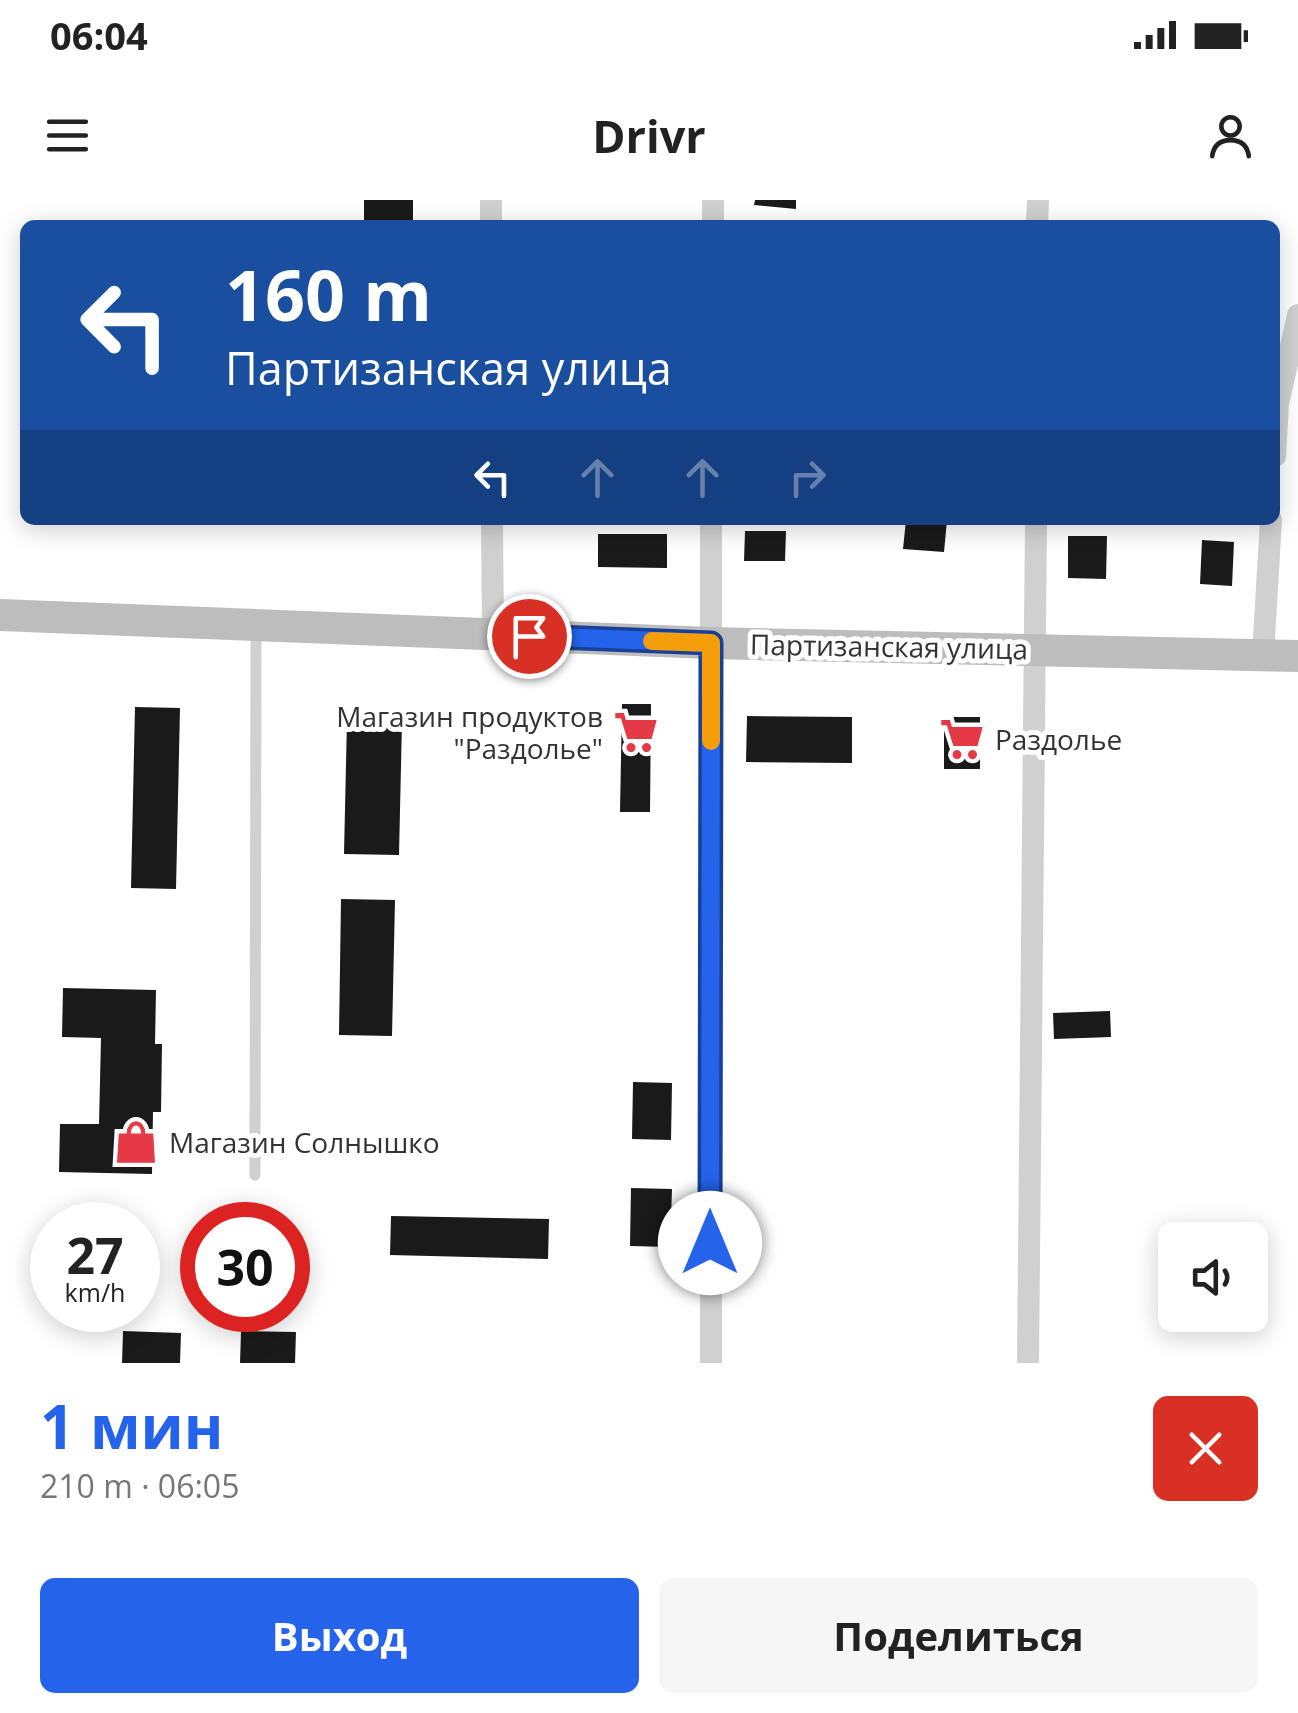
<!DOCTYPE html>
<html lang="ru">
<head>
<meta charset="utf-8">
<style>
	:root { --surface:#fff; --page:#f6f6f6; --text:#222; --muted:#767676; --accent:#2563eb }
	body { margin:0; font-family:"Open Sans",sans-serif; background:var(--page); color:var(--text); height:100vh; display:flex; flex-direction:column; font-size:38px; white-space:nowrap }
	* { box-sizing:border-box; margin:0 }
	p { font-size:32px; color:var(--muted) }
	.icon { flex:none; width:55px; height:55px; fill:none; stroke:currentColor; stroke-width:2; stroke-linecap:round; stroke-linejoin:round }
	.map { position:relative; height:1163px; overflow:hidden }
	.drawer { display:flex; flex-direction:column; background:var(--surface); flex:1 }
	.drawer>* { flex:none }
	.banner { position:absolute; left:20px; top:20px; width:1260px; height:305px; border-radius:15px; box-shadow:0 5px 25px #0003; background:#1a4fa0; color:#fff; overflow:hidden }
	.fabs { position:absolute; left:1158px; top:1022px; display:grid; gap:20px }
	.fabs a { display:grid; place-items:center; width:110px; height:110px; border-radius:15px; background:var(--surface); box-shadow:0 5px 25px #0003; font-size:50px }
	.speed { position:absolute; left:30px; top:1002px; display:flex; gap:20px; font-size:50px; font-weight:700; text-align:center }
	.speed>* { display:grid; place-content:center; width:130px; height:130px; border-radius:50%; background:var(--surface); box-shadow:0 5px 25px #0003; line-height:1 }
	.speed small { font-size:25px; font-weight:400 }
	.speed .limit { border:15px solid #d22; background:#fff; color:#111 }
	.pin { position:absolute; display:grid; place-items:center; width:85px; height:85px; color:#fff; margin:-42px; border:5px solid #fff; border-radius:50%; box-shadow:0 2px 10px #0007 }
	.me { position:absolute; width:110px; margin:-55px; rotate:0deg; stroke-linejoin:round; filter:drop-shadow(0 0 8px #0008) }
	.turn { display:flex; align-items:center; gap:35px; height:210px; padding:0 40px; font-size:45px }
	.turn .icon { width:130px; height:130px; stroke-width:2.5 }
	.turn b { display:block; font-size:70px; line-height:85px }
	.lanes { display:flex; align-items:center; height:95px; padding:0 40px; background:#0003; justify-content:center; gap:50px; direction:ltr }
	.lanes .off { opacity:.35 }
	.round { display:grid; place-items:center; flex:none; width:105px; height:105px; border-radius:15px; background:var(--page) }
	.head { display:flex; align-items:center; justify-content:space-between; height:170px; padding:0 40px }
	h1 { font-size:60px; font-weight:700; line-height:75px; color:var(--accent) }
	.action { display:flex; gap:20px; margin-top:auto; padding:20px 40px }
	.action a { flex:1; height:115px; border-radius:15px; background:var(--accent); color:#fff; font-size:40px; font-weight:700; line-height:115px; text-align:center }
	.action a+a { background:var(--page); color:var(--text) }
	.status { display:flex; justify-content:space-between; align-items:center; height:70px; padding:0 50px; background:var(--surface); direction:ltr }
	.status svg { height:28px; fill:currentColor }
	header { display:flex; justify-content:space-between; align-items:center; height:130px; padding:0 40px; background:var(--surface); font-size:45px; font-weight:700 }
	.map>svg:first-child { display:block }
	.building { fill:#1a1a1a }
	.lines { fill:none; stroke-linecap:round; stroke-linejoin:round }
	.lane { stroke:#d0d0d0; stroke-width:11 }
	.street { stroke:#d0d0d0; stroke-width:22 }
	.secondary { stroke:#bdbdbd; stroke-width:32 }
	.route-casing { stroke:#184099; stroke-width:25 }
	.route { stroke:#2563eb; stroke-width:18 }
	.slow { stroke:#f59e0b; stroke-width:18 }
	.labels { text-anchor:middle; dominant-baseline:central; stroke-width:10; stroke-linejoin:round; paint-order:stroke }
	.street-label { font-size:28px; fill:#333; stroke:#fff }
	.poi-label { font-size:28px; fill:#333; stroke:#fff; text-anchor:start }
</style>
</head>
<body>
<div class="status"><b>06:04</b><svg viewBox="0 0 49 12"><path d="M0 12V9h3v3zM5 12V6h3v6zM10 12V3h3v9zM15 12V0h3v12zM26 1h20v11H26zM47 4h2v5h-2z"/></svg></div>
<header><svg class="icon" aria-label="menu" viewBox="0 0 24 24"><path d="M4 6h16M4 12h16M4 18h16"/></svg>Drivr<svg class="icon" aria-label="person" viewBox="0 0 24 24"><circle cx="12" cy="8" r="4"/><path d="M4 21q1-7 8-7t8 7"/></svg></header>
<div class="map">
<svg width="1298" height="1163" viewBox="0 0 1298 1163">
	<rect width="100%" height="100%" fill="#fff"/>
	<g class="building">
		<rect x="364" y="0" width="49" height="25"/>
		<path d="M755,0H796V9L754,5Z"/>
		<path d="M906,320H947L944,352L903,349Z"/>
		<path d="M745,331H786L785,361H744Z"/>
		<path d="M598,334H667V368L598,367Z"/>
		<path d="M1068,336H1107L1106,379L1068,378Z"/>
		<path d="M1202,340L1234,342L1232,386L1200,384Z"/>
		<path d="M622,504H651L650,612H620Z"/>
		<path d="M135,507L180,508L176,689L131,688Z"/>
		<path d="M747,516L852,517V563L746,562Z"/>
		<rect x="944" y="517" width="36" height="52"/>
		<path d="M347,519L402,521L399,655L344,654Z"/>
		<path d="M341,699L395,700L392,836L339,835Z"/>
		<path d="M63,788L156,790L155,844H162L161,912H153L152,974L59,972L60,924H99L101,838L62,837Z"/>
		<path d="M1110,811L1111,837L1054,839L1053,813Z"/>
		<path d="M633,882L672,883L671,940L632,939Z"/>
		<path d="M631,988L672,989L670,1047L630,1046Z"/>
		<path d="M391,1016L549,1019L548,1059L390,1055Z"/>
		<path d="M123,1131L181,1133L180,1163H122Z"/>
		<path d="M241,1131L296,1132L295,1163H240Z"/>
	</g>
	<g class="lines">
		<path class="lane" d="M255,975L256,430"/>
		<g class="street">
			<path d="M491,0V25"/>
			<path d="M713,25V0"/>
			<path d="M1037,25L1038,0"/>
			<path d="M1275,256L1278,204L1298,115"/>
			<path d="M492,320L493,435"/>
			<path d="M1263,455L1271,320"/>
			<path d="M711,1163V320"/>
			<path d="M1028,1163L1036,320"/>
		</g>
		<path class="secondary" d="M0,415L711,443L1298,456"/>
	</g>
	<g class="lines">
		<g class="route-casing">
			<path id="route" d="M529,436L711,443L710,1043"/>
		</g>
		<use href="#route" class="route"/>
		<path class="slow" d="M652,441L711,443V541"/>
	</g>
	<defs>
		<g id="supermarket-bare" transform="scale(3.45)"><path d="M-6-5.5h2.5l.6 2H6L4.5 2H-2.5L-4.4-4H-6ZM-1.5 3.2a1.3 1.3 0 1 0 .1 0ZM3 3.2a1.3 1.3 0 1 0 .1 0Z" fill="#e63946" stroke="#fff" stroke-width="2.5" paint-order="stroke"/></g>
		<g id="shop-bare" transform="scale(3.45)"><path d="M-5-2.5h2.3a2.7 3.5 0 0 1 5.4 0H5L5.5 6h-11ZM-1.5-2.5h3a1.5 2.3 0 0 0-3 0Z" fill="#e63946" stroke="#fff" stroke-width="2.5" paint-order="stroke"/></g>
	</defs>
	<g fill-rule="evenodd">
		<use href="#supermarket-bare" x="636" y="532"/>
		<use href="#supermarket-bare" x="962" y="539"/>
		<use href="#shop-bare" x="136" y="942"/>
	</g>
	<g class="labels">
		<g class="street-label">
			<text transform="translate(889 446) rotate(1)">Партизанская улица</text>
		</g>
		<g class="poi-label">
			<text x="603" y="516" text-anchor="end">Магазин продуктов<tspan x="603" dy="32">"Раздолье"</tspan></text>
			<text x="995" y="539">Раздолье</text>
			<text x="169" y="942">Магазин Солнышко</text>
		</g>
	</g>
</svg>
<div class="fabs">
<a><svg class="icon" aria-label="sound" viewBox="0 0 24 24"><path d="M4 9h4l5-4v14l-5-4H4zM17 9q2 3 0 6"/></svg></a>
</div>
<div class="speed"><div>27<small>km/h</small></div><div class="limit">30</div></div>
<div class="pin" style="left:529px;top:436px;background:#d93025"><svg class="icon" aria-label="arrive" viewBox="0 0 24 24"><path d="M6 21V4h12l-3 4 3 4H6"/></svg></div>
<svg class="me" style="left:710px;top:1043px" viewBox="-20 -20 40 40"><circle r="19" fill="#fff"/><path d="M0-13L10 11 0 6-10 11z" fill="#2563eb"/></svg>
<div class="banner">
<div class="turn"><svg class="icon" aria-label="left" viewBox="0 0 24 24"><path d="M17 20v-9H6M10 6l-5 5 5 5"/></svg><div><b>160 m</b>Партизанская улица</div></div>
<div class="lanes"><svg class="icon" aria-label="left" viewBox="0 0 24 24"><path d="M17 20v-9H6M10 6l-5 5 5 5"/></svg><svg class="icon off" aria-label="ahead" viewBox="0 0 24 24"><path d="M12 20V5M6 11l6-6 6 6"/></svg><svg class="icon off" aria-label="ahead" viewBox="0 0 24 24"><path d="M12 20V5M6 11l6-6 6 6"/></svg><svg class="icon off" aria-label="right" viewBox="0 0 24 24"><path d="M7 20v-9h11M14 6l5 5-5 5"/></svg></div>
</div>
</div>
<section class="drawer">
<div class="head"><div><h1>1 мин</h1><p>210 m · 06:05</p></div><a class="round" style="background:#d93025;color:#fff"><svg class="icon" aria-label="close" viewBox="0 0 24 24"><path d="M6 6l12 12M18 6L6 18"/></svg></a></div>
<div class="action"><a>Выход</a><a>Поделиться</a></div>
</section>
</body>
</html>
